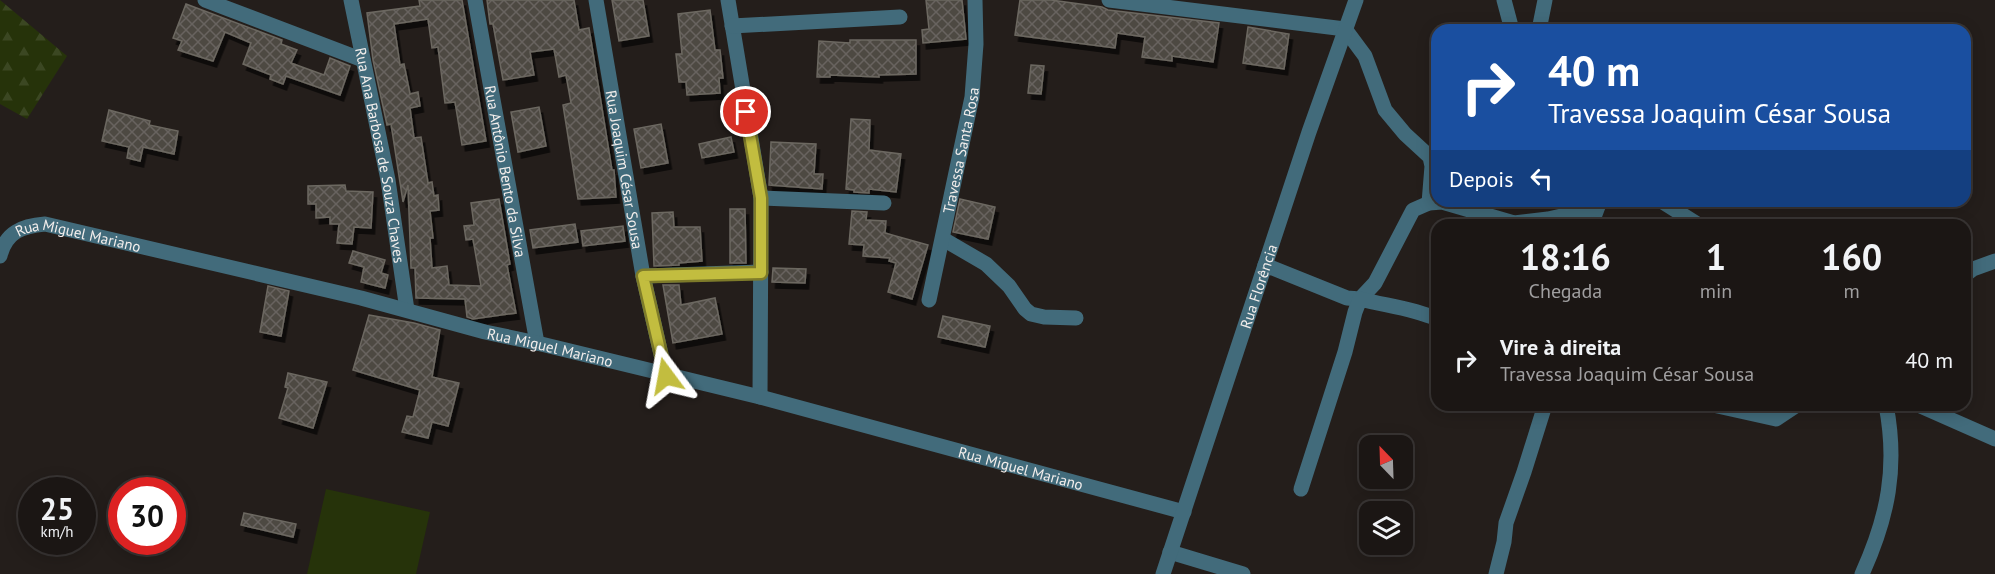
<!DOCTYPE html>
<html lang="pt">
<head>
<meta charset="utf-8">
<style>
	:root { --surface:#1b1614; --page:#282322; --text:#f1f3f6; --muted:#a09fa0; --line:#393534 }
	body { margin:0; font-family:"PT Sans",sans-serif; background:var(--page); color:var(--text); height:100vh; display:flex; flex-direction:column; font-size:22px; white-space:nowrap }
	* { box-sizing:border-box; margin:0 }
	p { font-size:20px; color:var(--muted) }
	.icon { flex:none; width:33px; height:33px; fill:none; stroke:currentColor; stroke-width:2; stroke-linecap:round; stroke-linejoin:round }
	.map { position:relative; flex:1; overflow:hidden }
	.sheet { position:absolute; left:1431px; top:219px; width:540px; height:192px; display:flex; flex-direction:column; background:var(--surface); border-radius:18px; box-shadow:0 3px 15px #0003,0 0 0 2px var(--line) }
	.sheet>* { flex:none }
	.hud { position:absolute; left:1431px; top:24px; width:540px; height:183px; border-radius:18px; box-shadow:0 3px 15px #0003,0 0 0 2px var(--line); background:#1a4fa0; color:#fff; overflow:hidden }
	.needle { width:39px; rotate:337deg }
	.buttons { position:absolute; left:1359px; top:435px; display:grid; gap:12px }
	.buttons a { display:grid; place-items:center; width:54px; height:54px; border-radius:12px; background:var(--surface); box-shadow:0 3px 15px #0003,0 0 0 2px var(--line); font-size:30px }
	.speed { position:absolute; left:18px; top:477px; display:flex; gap:12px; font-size:30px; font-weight:700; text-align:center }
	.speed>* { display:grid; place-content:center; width:78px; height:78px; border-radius:50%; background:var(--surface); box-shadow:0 3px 15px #0003,0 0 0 2px var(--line); line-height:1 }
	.speed small { font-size:15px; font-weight:400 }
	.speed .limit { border:9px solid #d22; background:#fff; color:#111 }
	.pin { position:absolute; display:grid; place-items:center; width:51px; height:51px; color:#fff; margin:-26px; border:3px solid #fff; border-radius:50%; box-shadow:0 2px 6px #0007 }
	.me { position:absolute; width:66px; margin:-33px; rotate:347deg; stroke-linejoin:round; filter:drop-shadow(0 0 4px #0008) }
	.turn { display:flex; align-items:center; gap:21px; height:126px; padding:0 18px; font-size:27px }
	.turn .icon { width:78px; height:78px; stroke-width:2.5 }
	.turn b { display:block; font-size:42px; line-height:51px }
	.then { display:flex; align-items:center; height:57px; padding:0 18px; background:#0003; gap:12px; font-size:22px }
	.eta { display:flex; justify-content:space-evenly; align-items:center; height:102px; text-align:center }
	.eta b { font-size:36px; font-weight:700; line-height:42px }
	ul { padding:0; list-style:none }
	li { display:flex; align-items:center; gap:18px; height:78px; padding:0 18px }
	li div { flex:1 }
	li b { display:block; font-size:22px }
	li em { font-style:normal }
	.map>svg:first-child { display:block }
	.forest { fill:url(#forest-firs) }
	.pitch { fill:#26330a }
	.building { fill:url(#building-cross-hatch); stroke:#6c6861; stroke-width:1.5; filter:url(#shadow) }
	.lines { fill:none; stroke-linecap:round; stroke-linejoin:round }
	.minor { stroke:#426b7b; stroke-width:15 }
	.route-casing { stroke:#7e7b29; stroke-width:15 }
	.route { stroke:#c2bd3f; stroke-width:10 }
	.labels { text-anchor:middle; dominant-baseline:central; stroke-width:4.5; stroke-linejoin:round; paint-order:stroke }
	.street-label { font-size:15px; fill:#f3eeec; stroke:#241e1b }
</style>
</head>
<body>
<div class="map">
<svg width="1995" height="574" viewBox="0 0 1995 574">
	<defs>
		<pattern id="forest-firs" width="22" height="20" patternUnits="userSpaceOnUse" patternTransform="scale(1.5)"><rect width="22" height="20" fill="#26330a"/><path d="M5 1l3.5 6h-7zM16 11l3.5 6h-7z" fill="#3b4722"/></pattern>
		<pattern id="building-cross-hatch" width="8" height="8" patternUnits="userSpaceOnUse" patternTransform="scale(1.5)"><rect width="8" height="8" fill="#4d4943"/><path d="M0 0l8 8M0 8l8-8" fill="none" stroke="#67645e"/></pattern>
		<filter id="shadow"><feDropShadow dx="3.5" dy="6" stdDeviation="0" flood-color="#0009"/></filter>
	</defs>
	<rect width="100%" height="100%" fill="#241e1b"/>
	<path class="forest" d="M0,0L67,56L27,119L0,104Z"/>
	<path class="pitch" d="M326,489L430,512L416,574H307Z"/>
	<g class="building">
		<path d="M419,0H462L486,141L462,145L455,102L445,103L438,47L432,48L428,19L394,24L400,65L404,64L410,94L418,92L420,106L410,108L414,138L421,137L428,183L432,182L434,196L438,195L439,210L430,211L433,238H430L432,268L447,266L449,285L481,286L473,239L466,240L464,226L474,225L471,203L499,199L510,264L507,265L516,313L473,319L467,317L465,299L416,298L415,268H411L408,185L403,202L391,124L387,125L373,60L367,13L420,6Z"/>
		<path d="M487,0H574L579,30L589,28L612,170H614L616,197L578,199L563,105L571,103L566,75L559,77L554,49L530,52L534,75L503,80L493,24H490Z"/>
		<path d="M612,0H643L649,36L619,41Z"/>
		<path d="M926,0H962L966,39L923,43L922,30L929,29Z"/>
		<path d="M1020,0H1051L1102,7L1108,10L1219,23L1213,62L1172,56V61L1142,57L1145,37L1117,33L1115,48L1015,35Z"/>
		<path d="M186,4L282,40L281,44L297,50L291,63L324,75L330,58L350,66L340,95L286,76L283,84L270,79L271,75L243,64L251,43L225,32L213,61L178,50L182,41L173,38Z"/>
		<path d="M710,10L715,50H720L723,78H719L720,93L687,95L686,82H679L676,54H682L678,14Z"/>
		<path d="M1248,27L1289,34L1284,69L1243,63Z"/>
		<path d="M850,40H916V74L879,75V77L830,75V77H817L819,41L850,43Z"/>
		<path d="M1031,65L1044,66L1041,94L1028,93Z"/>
		<path d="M539,107L546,146L518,152L511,112Z"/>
		<path d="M109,110L150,121L149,125L178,131L174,154L143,147L140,161L127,158L129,147L102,141Z"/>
		<path d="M851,119L870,120L869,150L901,154L896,192L869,189V193L854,192V190L846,189Z"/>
		<path d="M661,124L668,163L641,168L634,129Z"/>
		<path d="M731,137L734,152L702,158L699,144Z"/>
		<path d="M771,142L816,144L814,174H823L822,189L769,185Z"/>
		<path d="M345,185L346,191L373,192L371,228L354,227L352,244L337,243L339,224H330V217L316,218V204H308V186Z"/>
		<path d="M960,199L995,207L988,239L953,232Z"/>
		<path d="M730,209H745L746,263H730Z"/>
		<path d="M852,211L867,212L866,220L886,221L885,233L928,245L912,299L888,292L896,263L889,261L890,258L863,256L864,245L849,244Z"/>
		<path d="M673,212L674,227H700L702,261L679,263V265L654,266L652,213Z"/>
		<path d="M575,224L578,242L533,248L530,230Z"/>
		<path d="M623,226L625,241L583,246L581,231Z"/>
		<path d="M353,251L385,260L381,273L388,275L385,288L361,282L364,267L349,263Z"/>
		<path d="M773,268L806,269L805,283L772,282Z"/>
		<path d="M663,285H679L681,305L715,298L722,334L673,343Z"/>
		<path d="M268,286L289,291L281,336L260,332Z"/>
		<path d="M369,315L414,323L440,330L432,377L459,383L448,426L432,422L428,438L402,432L407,416L413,417L420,390L353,370Z"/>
		<path d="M943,316L990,326L985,347L938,337Z"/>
		<path d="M288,373L327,382L313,428L279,418L288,388L285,387Z"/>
		<path d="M244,513L296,524L293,537L241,525Z"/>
	</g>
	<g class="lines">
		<g class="minor">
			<path d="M205,0L363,60"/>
			<path id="s1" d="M351,0L388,180L407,310"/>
			<path id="s2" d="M475,0L537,343"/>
			<path id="s3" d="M596,0L643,276L666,376"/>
			<path d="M728,0L761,198L760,397"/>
			<path d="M1109,0L1345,29L1365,56L1385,110L1405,134L1430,157L1432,166L1429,203"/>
			<path d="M1504,0L1512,30"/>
			<path d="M732,26L900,17"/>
			<path d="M1539,30L1545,0"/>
			<path d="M761,198L884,203"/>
			<path d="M1661,201L1699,225"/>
			<path d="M1591,225L1600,201"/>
			<path d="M943,239L986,264L1009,286L1025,309L1031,314L1044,317L1076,318"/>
			<path id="s4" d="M0,256C6,232 22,226 45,224L361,298L485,332L537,343L760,397L1184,512"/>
			<path d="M1265,265L1347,298L1360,299L1375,283L1413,210L1429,203L1442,202L1514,223L1548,219L1597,208"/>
			<path d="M1965,275L1973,269L1995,261"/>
			<path d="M643,276L761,272"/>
			<path id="s5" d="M929,300L972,97L976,44L975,0"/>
			<path d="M1713,405L1776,419L1797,405"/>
			<path d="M1918,405L1995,439"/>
			<path d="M1301,489L1345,352L1355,312L1360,299C1387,306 1412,308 1437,319"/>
			<path d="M1170,552L1243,574"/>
			<path id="s6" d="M1163,574L1309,132L1356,0"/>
			<path d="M1496,574L1504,542L1506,523L1524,472L1545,405"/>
			<path d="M1862,574C1888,517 1898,467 1886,405"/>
		</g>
	</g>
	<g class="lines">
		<g class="route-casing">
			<path id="route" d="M666,376L643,276L761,273V198L746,112"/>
		</g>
		<use href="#route" class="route"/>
	</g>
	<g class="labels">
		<g class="street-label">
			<text stroke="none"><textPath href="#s5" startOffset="153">Travessa Santa Rosa</textPath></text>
			<text stroke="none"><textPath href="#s1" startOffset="158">Rua Ana Barbosa de Souza Chaves</textPath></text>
			<text stroke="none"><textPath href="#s2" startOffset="174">Rua Antônio Bento da Silva</textPath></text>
			<text stroke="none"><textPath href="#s3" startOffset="172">Rua Joaquim César Sousa</textPath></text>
			<text stroke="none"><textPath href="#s4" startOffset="94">Rua Miguel Mariano</textPath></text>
			<text stroke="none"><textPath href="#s6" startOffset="303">Rua Florência</textPath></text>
			<text stroke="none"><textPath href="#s4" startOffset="580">Rua Miguel Mariano</textPath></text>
			<text stroke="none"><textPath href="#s4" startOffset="1066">Rua Miguel Mariano</textPath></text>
		</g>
	</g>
</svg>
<div class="buttons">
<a><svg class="needle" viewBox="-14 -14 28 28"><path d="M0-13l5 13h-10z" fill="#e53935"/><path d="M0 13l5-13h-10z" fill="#a09fa0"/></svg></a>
<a><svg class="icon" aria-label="layers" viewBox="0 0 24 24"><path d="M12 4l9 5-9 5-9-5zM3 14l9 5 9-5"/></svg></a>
</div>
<div class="speed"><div>25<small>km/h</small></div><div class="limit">30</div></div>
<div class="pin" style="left:746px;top:112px;background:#d93025"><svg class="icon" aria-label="arrive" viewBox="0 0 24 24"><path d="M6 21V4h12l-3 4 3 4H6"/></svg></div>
<svg class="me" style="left:666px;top:376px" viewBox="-20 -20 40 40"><path d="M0-17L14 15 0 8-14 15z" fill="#c2bd3f" stroke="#fff" stroke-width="4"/></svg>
<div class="hud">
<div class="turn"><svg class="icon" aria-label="right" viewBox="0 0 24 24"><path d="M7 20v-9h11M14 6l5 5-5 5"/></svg><div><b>40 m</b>Travessa Joaquim César Sousa</div></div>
<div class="then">Depois<svg class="icon" aria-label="left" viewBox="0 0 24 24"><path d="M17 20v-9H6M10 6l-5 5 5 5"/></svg></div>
</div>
<section class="sheet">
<div class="eta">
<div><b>18:16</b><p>Chegada</p></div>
<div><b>1</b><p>min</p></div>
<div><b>160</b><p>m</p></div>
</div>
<ul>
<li><svg class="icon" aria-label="right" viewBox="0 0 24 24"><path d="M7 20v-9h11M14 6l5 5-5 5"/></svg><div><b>Vire à direita</b><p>Travessa Joaquim César Sousa</p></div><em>40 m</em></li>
</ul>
</section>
</div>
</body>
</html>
